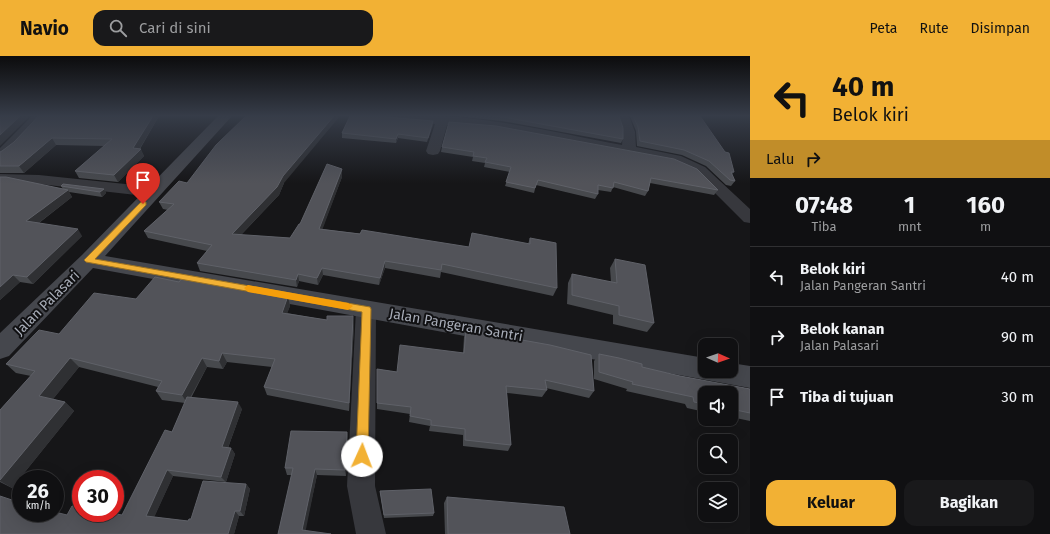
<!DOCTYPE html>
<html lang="id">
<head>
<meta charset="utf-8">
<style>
	:root { --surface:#101012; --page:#19191b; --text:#f1f3f6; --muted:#9c9d9f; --line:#303032; --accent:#f2b134 }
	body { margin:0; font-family:"Fira Sans",sans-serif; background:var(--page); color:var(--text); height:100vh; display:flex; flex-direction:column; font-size:15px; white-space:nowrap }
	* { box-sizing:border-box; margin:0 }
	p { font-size:13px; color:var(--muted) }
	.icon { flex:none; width:22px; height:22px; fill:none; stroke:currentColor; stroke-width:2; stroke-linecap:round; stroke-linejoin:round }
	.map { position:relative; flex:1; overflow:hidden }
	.side { display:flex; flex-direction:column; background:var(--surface); width:300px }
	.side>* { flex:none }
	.banner { background:#f2b134; color:#111; overflow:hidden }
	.needle { width:26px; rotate:92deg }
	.tools { position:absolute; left:698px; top:282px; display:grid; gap:8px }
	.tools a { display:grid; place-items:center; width:40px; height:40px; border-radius:8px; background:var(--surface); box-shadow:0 4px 16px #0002,0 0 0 1px var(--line); font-size:20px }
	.speed { position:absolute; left:12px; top:414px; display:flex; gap:8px; font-size:20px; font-weight:700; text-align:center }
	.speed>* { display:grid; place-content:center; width:52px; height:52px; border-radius:50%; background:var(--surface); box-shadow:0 4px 16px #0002,0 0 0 1px var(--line); line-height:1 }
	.speed small { font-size:10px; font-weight:400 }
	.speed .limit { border:6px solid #d22; background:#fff; color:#111 }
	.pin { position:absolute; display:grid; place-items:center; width:34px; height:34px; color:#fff; margin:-41px -17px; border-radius:50% 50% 50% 0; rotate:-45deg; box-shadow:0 0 4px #0007 }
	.pin .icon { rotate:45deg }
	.me { position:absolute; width:44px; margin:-22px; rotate:2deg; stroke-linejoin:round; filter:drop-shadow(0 0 3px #0008) }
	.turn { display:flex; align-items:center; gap:14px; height:84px; padding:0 16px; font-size:18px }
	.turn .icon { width:52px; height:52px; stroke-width:2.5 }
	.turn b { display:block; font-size:28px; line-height:34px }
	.then { display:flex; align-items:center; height:38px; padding:0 16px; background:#0003; gap:8px; font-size:15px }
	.eta { display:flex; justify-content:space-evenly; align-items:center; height:68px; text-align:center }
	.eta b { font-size:24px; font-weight:700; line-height:28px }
	.button { display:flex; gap:8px; margin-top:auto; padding:8px 16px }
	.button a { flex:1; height:46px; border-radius:12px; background:var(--accent); color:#111; font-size:16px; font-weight:700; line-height:46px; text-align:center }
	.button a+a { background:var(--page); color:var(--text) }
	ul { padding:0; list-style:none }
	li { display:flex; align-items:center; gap:12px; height:60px; padding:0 16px; border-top:1px solid var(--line) }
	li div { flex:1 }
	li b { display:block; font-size:15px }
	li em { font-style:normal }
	header { display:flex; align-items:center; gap:24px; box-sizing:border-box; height:56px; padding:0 20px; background:var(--accent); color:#111 }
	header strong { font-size:19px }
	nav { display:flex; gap:22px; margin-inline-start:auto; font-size:14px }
	.search { width:280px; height:36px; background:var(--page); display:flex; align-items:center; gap:10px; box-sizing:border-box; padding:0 14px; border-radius:12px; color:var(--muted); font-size:15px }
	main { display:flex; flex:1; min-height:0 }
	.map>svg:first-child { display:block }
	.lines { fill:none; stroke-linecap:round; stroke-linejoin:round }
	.street { fill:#37383d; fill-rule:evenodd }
	.secondary { fill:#45474d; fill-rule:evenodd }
	.wall { fill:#47494d }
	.shaded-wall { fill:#2f3033 }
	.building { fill:#525359; stroke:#5f6168 }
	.route { fill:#f2b134; stroke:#9d7322 }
	.slow { fill:#f59e0b }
	.labels { text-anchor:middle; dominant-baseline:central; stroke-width:4; stroke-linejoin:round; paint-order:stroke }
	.street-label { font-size:14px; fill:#a8adb8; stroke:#111113 }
</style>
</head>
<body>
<header>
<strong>Navio</strong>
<div class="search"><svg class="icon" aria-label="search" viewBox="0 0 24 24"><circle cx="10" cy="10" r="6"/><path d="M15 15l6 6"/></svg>Cari di sini</div>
<nav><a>Peta</a><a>Rute</a><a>Disimpan</a></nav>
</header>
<main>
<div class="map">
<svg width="750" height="478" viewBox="0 0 750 478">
	<rect width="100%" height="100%" fill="#161618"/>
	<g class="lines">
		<g class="street">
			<path d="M32,60H44C36,72 14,100 0,103V92Z"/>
			<path d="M381,60C459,53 546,75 622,89L623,76L617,60H629L635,76L636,91L681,100L705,111L750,153V167L744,166L695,117L672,106L495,73L447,69L440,95L438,98L433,99L428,98L426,95L435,68L387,64L383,63Z"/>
			<path d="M0,118L39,119L154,131L159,133L162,136L159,139L154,141L39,128L0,126Z"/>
			<path d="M366,245L373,247L376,253L375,430L386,478H356L347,430L356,253L359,247Z"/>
		</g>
		<path class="secondary" d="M218,60H232L105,200L705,302V315H731V307L750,310V332L93,212L9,300L0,303V277L82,199Z"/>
	</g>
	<g class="wall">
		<path d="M38,60H159L140,93L144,100L118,126L79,122L75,115L105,90L56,89L24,117H0V96L2,95L14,86L33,66Z"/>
		<path d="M455,60H619L623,83L621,87L502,65Z"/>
		<path d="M630,60H700L734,116L732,118L735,125L731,130L726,129L706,110L682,99L637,90L636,75Z"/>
		<path d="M387,61L433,69L427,86L398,82L396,87L342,82V77Z"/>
		<path d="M449,66L718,134L714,139L650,127L648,135L645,140L613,131L611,136L598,134V138L595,143L536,129L534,137L505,130L510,116L484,111L485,107L472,105L473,101L441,96L442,91Z"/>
		<path d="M342,113V121L322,173L469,191L528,188L530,182L557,232L553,240L441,216L440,222L385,212L379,229L323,219L318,229L299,225L297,231L200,215L197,207L207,195L148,182L144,175L168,154L163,153L159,146L187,127H284L279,139L241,179L290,182Z"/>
		<path d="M0,121L63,133L61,130L104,133L106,137L102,141L69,136L72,141L39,167L82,180L33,228L20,226L0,244Z"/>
		<path d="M615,203L654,267L647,276L613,268V259L567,248L568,227L572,218L611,226L610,212Z"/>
		<path d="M179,226L288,240L290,250L287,257L354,269L349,355L267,339L264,331L272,311L227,306L223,313L207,311L191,342L242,353L228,392H231L235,398L226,426L173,420L154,461L188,465L246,428L250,433L244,460H239L234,478L21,457L67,459H122L172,376L185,347L162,344L156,335L158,331L79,311L53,343L65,346L74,355L12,432L0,426V354L31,320L16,317L6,308L59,278L136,243Z"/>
		<path d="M466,274L594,335L589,342L546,332L547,334L542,341L507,337L511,389L508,395L463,390V379L429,375L430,370L409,366L410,358L377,353V313L397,316L463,297L464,281Z"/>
		<path d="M599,298L642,311L680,320L750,333V365L731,361V337H705V356L687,352L685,348L626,335L627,333L594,323V305Z"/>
		<path d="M347,376L348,383L346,420L317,419L305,474L278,478L292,419H287L285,412Z"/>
		<path d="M380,435L434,457L433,460L384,462Z"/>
		<path d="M447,441L570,478H445L444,447Z"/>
	</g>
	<g class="shaded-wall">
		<path d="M20,60H30L0,90V79Z"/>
		<path d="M153,60H159L137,97L141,93L144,100L118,126L114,119L133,92Z"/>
		<path d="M334,60H340L284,127L279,139L234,186L232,178L283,120Z"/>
		<path d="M433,65V69L427,86L428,82Z"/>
		<path d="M398,78V82L396,87V83Z"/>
		<path d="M52,82L56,89L24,117L19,110Z"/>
		<path d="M342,113V121L320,180L319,173Z"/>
		<path d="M104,133L106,137L102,141L100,136Z"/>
		<path d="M68,134L72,141L32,172L26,165Z"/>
		<path d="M78,173L82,180L33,228L27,221Z"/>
		<path d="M385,205V212L379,229L380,222Z"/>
		<path d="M322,212L323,219L318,229L317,222Z"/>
		<path d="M298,218L299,225L297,231L296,224Z"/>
		<path d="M13,219L20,226L0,244V231Z"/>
		<path d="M288,240L290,250L284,266L282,257Z"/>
		<path d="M353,260L354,269L349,355V347Z"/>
		<path d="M222,297L227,306L223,313L219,305Z"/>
		<path d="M70,302L79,311L49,348L39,340Z"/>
		<path d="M202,302L207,311L187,347L182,339Z"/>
		<path d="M65,346L74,355L12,432L0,425V424Z"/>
		<path d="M238,346L242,353L226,397L222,391Z"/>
		<path d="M347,376L348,383L346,420L345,414Z"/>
		<path d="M231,392L235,398L226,426L221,421Z"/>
		<path d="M315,413L317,419L305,478L302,474Z"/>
		<path d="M167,414L173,420L153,464L146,460Z"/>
		<path d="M246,428L250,433L244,460L240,455Z"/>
		<path d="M235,455L239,460L234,478H228Z"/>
	</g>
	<g class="building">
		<path d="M0,60H20L0,79Z"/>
		<path d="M38,60H153L133,92L141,93L114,119L75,115L112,83L52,82L19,110H0V96L2,95L14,86L33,66Z"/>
		<path d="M246,60H334L283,120L277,131L232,178L290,182L299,168H300L327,108L342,113L319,173L360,178L362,174L469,191L472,177L530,188V182L556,187L557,232L442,208L441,214L385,205L380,222L322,212L317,222L298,218L296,224L197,207L212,189L144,175L174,148L159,146L179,125L187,127L216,89Z"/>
		<path d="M350,60H382L387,61L433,65L428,82L398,78L396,83L342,77Z"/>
		<path d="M493,60H619L623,72V83L503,61Z"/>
		<path d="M633,60H700L725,96L729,97L734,116H731L735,125L730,124L709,105L684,94L640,85L638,71Z"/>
		<path d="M449,66L496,70L674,103L697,113L718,134L651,122L648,135L614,126L613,132L598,129V138L538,124L535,132L506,126L511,111L485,106L487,102L473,100L474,96L442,91Z"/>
		<path d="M0,121H6L68,134L26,165L78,173L27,221L13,219L0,231Z"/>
		<path d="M63,128L104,133L100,136L61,130Z"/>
		<path d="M615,203L645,209L654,267L619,259V250L572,239V218L617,227Z"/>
		<path d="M155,221L179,226L183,221L288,240L282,257L327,264V260H353L349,347L264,331L275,303L222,297L219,305L202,302L182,339L156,335L162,325L70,302L39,340L65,346L0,424V354L35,315L6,308L39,274L59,278L94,237L136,243Z"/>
		<path d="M466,274L550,289L591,299L594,335L545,324L547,334L506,330L511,389L465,384V373L431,369V364L410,360L411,351L377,347V313L397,316L400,289L464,297Z"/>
		<path d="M599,298L619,302L642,308V311L680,320L750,333V357L731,353V337H705V348L694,346L693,341L632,328L633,326L599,316Z"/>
		<path d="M187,341L238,346L222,391L231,392L221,421L167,414L146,460L188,465L189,463H191L203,425L246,428L240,455H235L228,478H0V440L21,447V457H55V456L67,459L72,450L81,452V457H111L122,459L165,374L172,376Z"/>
		<path d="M291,375L347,376L345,414L315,413L302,474L331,478H278L293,412H285Z"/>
		<path d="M431,433L434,457L384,459L380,435Z"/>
		<path d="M447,441L564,451L570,478H448Z"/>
	</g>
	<linearGradient id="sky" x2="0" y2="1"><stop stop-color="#0c0c0d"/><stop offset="0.47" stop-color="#363c48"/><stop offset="1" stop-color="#363c48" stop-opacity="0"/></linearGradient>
	<rect width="750" height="127" fill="url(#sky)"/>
	<path class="route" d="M143,145L146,146V149L95,203L370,251L371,253L368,400L367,405L362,407L358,405L356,400L362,256L86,206L84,204L86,202L141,146Z"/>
	<path class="slow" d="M248,229L348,247L353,250L348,254L248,236L244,232Z"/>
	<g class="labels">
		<g class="street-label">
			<text transform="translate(47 247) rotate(-45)">Jalan Palasari</text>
			<text transform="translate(456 269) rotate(10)">Jalan Pangeran Santri</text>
		</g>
	</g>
</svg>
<div class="tools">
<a><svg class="needle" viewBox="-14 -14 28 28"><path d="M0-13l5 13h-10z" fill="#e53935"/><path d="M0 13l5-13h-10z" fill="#9c9d9f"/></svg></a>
<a><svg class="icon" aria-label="sound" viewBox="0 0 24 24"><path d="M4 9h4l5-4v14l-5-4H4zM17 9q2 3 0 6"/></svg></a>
<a><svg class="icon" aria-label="search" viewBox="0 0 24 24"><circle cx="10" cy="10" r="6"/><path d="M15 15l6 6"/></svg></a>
<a><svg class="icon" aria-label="layers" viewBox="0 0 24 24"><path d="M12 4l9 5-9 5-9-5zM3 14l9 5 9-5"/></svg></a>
</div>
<div class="speed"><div>26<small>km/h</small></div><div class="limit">30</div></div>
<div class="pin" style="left:143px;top:148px;background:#d93025"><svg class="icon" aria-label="arrive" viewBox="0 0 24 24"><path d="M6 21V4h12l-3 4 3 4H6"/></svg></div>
<svg class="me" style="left:362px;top:400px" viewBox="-20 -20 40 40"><circle r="19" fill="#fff"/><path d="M0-13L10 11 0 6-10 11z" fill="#f2b134"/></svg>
</div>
<section class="side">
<div class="banner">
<div class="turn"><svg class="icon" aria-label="left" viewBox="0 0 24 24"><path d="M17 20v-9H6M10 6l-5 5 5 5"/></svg><div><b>40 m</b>Belok kiri</div></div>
<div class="then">Lalu<svg class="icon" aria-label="right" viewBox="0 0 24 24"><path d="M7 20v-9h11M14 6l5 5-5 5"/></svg></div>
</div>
<div class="eta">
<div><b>07:48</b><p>Tiba</p></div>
<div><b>1</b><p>mnt</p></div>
<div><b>160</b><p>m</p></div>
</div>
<ul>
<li><svg class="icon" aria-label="left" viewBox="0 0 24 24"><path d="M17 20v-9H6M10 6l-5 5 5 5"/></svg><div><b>Belok kiri</b><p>Jalan Pangeran Santri</p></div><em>40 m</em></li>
<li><svg class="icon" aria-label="right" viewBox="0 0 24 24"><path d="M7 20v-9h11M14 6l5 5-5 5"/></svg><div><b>Belok kanan</b><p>Jalan Palasari</p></div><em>90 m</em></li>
<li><svg class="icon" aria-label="arrive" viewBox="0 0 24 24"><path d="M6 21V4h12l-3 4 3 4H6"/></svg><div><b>Tiba di tujuan</b></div><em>30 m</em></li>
</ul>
<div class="button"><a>Keluar</a><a>Bagikan</a></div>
</section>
</main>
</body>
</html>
